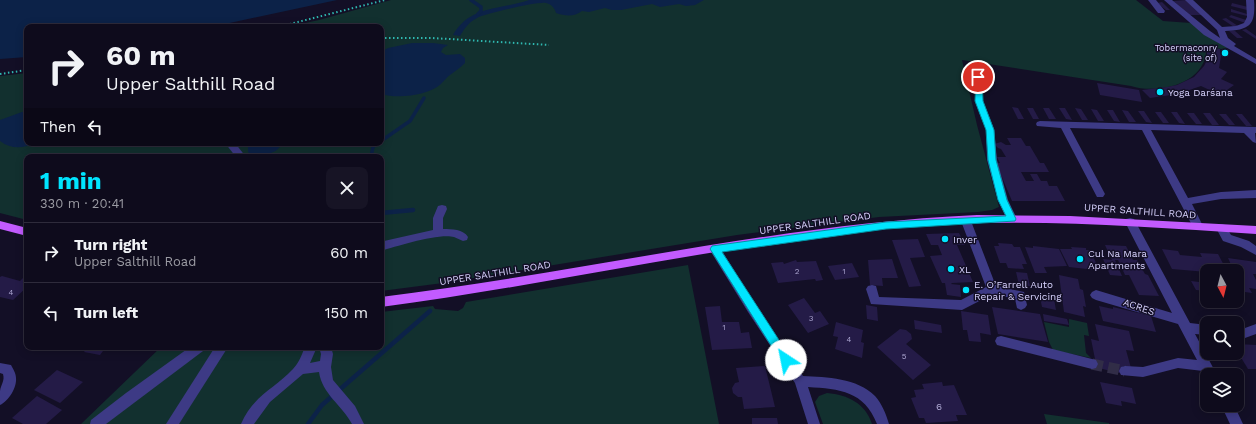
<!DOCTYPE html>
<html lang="en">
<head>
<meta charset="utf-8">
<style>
	:root { --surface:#0e0b1c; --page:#171425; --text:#f1f3f6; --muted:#9b9ba3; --line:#2e2b3b; --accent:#00e5ff }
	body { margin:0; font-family:"Work Sans",sans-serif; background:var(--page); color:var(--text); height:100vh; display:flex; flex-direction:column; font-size:15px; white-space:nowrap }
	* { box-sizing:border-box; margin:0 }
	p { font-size:13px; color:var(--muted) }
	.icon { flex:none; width:22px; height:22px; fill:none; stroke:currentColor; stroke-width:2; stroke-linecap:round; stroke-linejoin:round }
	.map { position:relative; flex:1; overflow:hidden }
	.sheet { position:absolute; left:24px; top:154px; width:360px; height:196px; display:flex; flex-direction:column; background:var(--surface); border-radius:8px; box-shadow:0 2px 10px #0003,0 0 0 1px var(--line) }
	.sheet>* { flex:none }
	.top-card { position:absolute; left:24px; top:24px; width:360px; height:122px; border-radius:8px; box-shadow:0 2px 10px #0003,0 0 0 1px var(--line); background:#0e0b1c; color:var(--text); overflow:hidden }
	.needle { width:26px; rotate:173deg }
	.tools { position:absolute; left:1200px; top:264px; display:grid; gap:8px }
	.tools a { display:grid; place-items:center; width:44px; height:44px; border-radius:8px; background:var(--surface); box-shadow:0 2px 10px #0003,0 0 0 1px var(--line); font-size:20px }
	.pin { position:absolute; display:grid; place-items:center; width:34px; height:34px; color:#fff; margin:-17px; border:2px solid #fff; border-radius:50%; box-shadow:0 1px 4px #0007 }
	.me { position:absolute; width:44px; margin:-22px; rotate:326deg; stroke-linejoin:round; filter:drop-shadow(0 0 3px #0008) }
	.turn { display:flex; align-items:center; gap:14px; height:84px; padding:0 16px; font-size:18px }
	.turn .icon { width:52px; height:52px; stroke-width:2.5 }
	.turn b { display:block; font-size:28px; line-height:34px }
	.then { display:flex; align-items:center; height:38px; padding:0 16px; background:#0003; gap:8px; font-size:15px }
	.round { display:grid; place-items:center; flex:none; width:42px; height:42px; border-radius:8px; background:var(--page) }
	.summary { display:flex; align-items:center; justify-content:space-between; height:68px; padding:0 16px }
	h1 { font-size:24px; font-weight:700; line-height:30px; color:var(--accent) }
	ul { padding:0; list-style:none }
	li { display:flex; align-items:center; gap:12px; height:60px; padding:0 16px; border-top:1px solid var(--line) }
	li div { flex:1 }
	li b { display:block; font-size:15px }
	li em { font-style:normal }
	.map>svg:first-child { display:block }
	.green { fill:#12302f }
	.water { fill:#0c2248 }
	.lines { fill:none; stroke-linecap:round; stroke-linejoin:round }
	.stream-far1 { stroke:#0c2248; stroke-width:3.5 }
	.stream { stroke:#0c2248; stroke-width:4.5 }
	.building { fill:#241b47 }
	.minor-tunnel { stroke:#312d47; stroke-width:11; stroke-dasharray:11 5.5; stroke-linecap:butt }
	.path { stroke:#2fb8b0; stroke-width:2; stroke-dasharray:1.5 2.5; stroke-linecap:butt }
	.minor { fill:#3d3a85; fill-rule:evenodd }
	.major { fill:#c25bff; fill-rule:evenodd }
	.route { fill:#00e5ff; stroke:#0095a6 }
	.poi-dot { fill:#00e5ff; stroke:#130f26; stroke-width:1.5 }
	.labels { text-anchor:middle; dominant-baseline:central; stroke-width:3; stroke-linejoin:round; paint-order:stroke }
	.number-label { font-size:8px; fill:#aca6d1 }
	.far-poi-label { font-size:9px; fill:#d9d4ff; stroke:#130f26; text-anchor:end }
	.poi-label { font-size:10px; fill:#d9d4ff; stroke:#130f26; text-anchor:start }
	.street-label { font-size:10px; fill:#d9d4ff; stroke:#130f26 }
	.near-number-label { font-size:10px; fill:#aca6d1 }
</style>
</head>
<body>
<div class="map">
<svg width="1256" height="424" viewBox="0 0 1256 424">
	<rect width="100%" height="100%" fill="#130f26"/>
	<g class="green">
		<path d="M391,0H1136L1163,21L1191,23L1229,48L1221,49L1206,46C1209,83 1159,95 1131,86L962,60L977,125L999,207L992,210L978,212L879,217L737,235L443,283L381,291V157H27V220L0,213V76L27,73V143H381V27H287L319,20Z"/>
		<path d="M688,265L719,424H81L161,347H381V312L433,306L435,309L458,311L463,308L466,302Z"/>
		<path d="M1069,319L1087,323L1089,336L1084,335L1086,353L1091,358L1053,350L1049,342L1044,322L1069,327Z"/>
		<path d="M827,393C848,395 865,403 872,424H823L815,402L819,396Z"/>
		<path d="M1044,414L1109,423V424H1047Z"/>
	</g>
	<g class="water">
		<path d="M0,0H337L211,27H27V57L0,59Z"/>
		<path d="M529,0H704L695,5L686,6L679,4L660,7L652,4L621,10H612L605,8L589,12L582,11C574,17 565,16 556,13C555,8 551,4 546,3C539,1 484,14 477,18C469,22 464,29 460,36L453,35C470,5 501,10 529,0Z"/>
		<path d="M412,43H433L448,45L443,48L441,52L446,55L460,54L465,58V63C460,68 455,71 450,75C447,77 444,81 441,84C427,96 398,99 381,94V52L388,48Z"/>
		<path d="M22,112H27V143H37C23,148 12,150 0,141V120Z"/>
		<path d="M250,143H281C280,154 262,155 253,156L248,152V145Z"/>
	</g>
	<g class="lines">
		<g class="stream-far1">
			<path d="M471,0L481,7V11L478,14"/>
			<path d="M381,141L410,121L424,98"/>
			<path d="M371,157L373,147L378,143"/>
		</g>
		<g class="stream">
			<path d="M381,213L413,210"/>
			<path d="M308,424L322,405L430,311"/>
		</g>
	</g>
	<g class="building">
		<path d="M1186,0L1202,15H1189L1173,1Z"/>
		<path d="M1162,2L1170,10H1166L1157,3Z"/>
		<path d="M1232,3L1248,7L1247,10L1231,6Z"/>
		<path d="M1231,9L1247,14V16L1231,12Z"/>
		<path d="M1231,15L1246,20L1245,23L1229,17Z"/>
		<path d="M1226,18L1238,26L1234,27L1222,19Z"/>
		<path d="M1246,29L1256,36V39L1242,30Z"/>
		<path d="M1229,31H1235L1243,38H1237Z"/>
		<path d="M1207,47L1220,49L1221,56L1219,68L1227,72L1221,79L1234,85L1220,95L1201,86L1178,94L1150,98L1142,90L1167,87L1177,85L1194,77L1204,66L1207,60Z"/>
		<path d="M1097,83L1139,90L1142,102L1100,95Z"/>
		<path d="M1012,107L1018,108L1024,119H1018Z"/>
		<path d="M1027,108H1033L1039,119H1033Z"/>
		<path d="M1043,108H1049L1056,119H1049Z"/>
		<path d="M1059,108H1065L1072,120L1066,119Z"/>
		<path d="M1075,108L1081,109L1088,120H1082Z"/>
		<path d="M1091,109L1097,110L1104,121H1098Z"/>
		<path d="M1107,110H1113L1120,122L1114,121Z"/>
		<path d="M1122,110L1128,111L1136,122H1129Z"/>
		<path d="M1138,111H1144L1152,123L1146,122Z"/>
		<path d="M1155,112H1161L1169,123H1163Z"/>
		<path d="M1171,112H1177L1185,124L1179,123Z"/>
		<path d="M1187,113H1194L1202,124H1196Z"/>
		<path d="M1203,113H1210L1219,125H1212Z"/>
		<path d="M1219,114H1226L1235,125H1229Z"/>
		<path d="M1236,114H1242L1252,126H1246Z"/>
		<path d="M1007,138H1021L1026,146H1030L1040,163H1044L1049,172H1021L1026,181H1034L1030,174H1037L1041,181H1047L1049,186H1057L1065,201H1012L996,163H1000L997,157H1006L1001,149L998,148L994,144L1001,142L1006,145H1011Z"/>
		<path d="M959,233L965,245H957L973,282L952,283L951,284L960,285L961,297L947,295L945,283H942L930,256L942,255L938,245H931L926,234Z"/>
		<path d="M918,239L925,257L910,258L921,286L909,287L892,240Z"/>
		<path d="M998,243L1012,244L1014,247H1020L1027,264H1022L1024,269L1008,268L1006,263H1000L994,246H999Z"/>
		<path d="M1105,245L1126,246L1133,260H1137L1145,274L1148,275L1159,296L1139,295L1129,275H1125L1118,260H1115L1122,276L1110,275L1103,259L1112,260Z"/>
		<path d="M1033,246L1059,249L1067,266L1044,267L1047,273H1035L1025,247L1033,248Z"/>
		<path d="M1071,247L1086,248V250H1090L1098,267L1096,268V270L1069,267L1060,249H1072Z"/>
		<path d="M1162,249L1178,251L1180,255L1202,257L1200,253L1218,254L1227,271L1207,272L1172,269Z"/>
		<path d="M1228,258L1256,262V274H1253L1256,280V289L1249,288L1252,293L1245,292L1237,276V271H1234Z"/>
		<path d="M892,259L898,278H882L883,286L870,285L868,260Z"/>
		<path d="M796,260L797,262L816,261L823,280L816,281L815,279L778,283L771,263L783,262L784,264Z"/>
		<path d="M852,263L859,277L835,280L828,266Z"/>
		<path d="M1016,272L1027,273L1030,286L1019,285Z"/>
		<path d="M1059,275L1078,279L1080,289L1083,290L1086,307L1083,306L1085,317L1064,312Z"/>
		<path d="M2,276L20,281L24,277L27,278V287L13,300L0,297V277Z"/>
		<path d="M1191,281L1207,283V291L1196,290Z"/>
		<path d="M1040,297L1054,299L1056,310L1042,307Z"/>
		<path d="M804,298L815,313L820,311L829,324L808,333L788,305Z"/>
		<path d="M866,305L877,307L878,321L867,319Z"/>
		<path d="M720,306L722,322H739L741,333L749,332L752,348L712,350L705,307Z"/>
		<path d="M1099,306L1113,309V307L1151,316L1156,332L1103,321Z"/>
		<path d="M992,307L1040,314L1048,342L998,334Z"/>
		<path d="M961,311L988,315L991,335L980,333L981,342L969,341L967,330H963Z"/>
		<path d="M1043,314L1067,319L1069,325L1044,321Z"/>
		<path d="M914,320L941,325L942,333L915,329Z"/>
		<path d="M836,322L863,330L861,342L864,343L862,358L835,349L838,337L833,336Z"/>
		<path d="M1095,324L1129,331L1134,351L1126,350L1131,368L1123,366L1124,374L1094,367L1093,359H1095L1091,339L1099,341Z"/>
		<path d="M900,329L906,330L911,334L912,339L906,344L931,365L913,380L877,347Z"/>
		<path d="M1237,344L1256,345V369H1248L1237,351Z"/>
		<path d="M88,347H106L100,355L84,352Z"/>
		<path d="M765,366L775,407L744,409L742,397H738L733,393L732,388L735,383L739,382L736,368Z"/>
		<path d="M57,370L83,382L60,403L34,390Z"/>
		<path d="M942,382L943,386L954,385L967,415H956L958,421L926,423L924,418H919L911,398L916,397L914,390L924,389L922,384Z"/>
		<path d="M1100,382L1132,388L1136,404L1121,401L1122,406L1106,403Z"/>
		<path d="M37,396L62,410L46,424H23L12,418Z"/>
		<path d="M752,418H777L778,424H752Z"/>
	</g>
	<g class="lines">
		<path class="minor-tunnel" d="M1092,364L1125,371"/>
		<g class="path">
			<path d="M278,27L385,0"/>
			<path d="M381,38H432L549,45"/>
			<path d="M0,74L27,70"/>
			<path d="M379,143L382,144"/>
		</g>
		<g class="minor">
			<path d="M1148,0H1156L1165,11L1164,13H1158Z"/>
			<path d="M1164,0H1172L1210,31L1220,38L1217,30L1185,0H1193L1222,27L1236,26L1244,23L1247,17L1246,0H1254C1256,26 1249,30 1225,31L1228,38L1236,44L1234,46L1256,59V64L1204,35Z"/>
			<path d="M975,63H978L982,65L983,101L994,129L997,160L1008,200L1017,219L1016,222H1008L998,200L987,160L986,129L975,101Z"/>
			<path d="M1040,121L1256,127V133H1255L1256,143L1253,142L1244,133L1151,130L1188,198L1221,192L1256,190V198L1221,199L1192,204L1203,226L1202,229H1194L1142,130L1070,128L1105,194L1103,197H1097L1061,128L1037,126L1036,124L1037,122Z"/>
			<path d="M225,143H235L246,157H236Z"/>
			<path d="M442,205L446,206L447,209L443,218V229C452,229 463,229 468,237L467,240L463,241C460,240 457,238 454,237C439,233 397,246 381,251V243L384,241L433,230V218L438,206Z"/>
			<path d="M966,217L970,218L971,221L994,281L1001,287L1024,292L1027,305L1025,308L1021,310L1017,308L1015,299L993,294L962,310L871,304L866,289L868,286L872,285L876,286L879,297L961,300L986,287L961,221L962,218Z"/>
			<path d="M1130,218L1134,219L1190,323L1207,325V335L1195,334L1217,375H1207V379L1203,371L1178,368L1143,377L1121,375L1119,371L1121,367L1125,366L1143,367L1178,358L1197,360L1178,324L1096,300L1092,298L1090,295L1092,292L1096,290L1172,313L1125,222L1126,219Z"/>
			<path d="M1221,224L1225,225L1231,235L1249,241L1256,246V255L1241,247L1223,241L1216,228L1217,225Z"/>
			<path d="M715,245L719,246L756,306L803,376C827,377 857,378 875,396C882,404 886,414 889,424H877C864,391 840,389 808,387L820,424H808L795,383L748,312L711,252L710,249L711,246Z"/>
			<path d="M1256,324V334L1245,338L1237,337V327L1245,328Z"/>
			<path d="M1001,336L1092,359L1096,360L1098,364L1096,368L1092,369L1001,346L997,345L995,341L997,337Z"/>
			<path d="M190,347H205L203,351L106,424H90L91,420L126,393Z"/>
			<path d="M215,347H228L179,424H166Z"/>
			<path d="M305,347H317L310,363L320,361L321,354L319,347H331L333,354L331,367L333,380L355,406L364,424H352C342,405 322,394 319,372L303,374L270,402L254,424H241C253,396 274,389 293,369C299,363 302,354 305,347Z"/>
			<path d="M0,363L11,365C13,369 16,373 16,378C17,387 9,401 0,405C0,400 0,395 0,391C1,384 5,381 3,374L0,373Z"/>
			<path d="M1221,405H1234L1243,424H1230Z"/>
		</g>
		<g class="major">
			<path d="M977,215L1070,216L1256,226V234C1132,226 1008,216 884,229C715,246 549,285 381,307V297C580,273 776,224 977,215Z"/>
			<path d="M0,221L27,228V236L0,229Z"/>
		</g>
	</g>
	<path class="route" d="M976,75H981L982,77L983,101L994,130L996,160L1007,200L1016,219L1015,221L886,229L722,252L790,357L791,360L790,363L786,365L782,363L712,252L710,249L712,246L886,222L1006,216L998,200L988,160L986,130L975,101Z"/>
	<g class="poi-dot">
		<circle cx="1225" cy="53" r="4"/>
		<circle cx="1160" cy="92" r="4"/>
		<circle cx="945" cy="239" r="4"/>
		<circle cx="1080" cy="259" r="4"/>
		<circle cx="951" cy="269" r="4"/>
		<circle cx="966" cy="290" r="4"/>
	</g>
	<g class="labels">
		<g class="number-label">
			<text x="797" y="271">2</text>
			<text x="844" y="271">1</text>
			<text x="11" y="292">4</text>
			<text x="811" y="318">3</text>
			<text x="724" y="327">1</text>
			<text x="849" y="339">4</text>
			<text x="904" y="356">5</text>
		</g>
		<g class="far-poi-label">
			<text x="1217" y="48">Tobermaconry<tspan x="1217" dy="10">(site of)</tspan></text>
		</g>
		<g class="poi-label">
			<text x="1168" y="92">Yoga Darśana</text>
			<text x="953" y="239">Inver</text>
			<text x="1088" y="253">Cul Na Mara<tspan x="1088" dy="12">Apartments</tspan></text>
			<text x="959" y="269">XL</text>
			<text x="974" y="284">E. O’Farrell Auto<tspan x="974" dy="12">Repair &amp; Servicing</tspan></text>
		</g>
		<g class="street-label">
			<text transform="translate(1140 211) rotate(4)">UPPER SALTHILL ROAD</text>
			<text transform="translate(815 223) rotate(-8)">UPPER SALTHILL ROAD</text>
			<text transform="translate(495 273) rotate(-9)">UPPER SALTHILL ROAD</text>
			<text transform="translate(1139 307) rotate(19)">ACRES</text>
		</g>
		<g class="near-number-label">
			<text x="939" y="406">6</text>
		</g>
	</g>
</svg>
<div class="tools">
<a><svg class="needle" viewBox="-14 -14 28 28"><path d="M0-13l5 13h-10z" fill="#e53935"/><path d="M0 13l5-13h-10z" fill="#9b9ba3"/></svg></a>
<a><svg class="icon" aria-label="search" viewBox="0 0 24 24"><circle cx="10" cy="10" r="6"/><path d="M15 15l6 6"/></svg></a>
<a><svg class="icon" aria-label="layers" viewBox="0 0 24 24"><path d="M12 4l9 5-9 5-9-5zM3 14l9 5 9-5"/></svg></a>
</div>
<div class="pin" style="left:978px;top:77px;background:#d93025"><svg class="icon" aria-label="arrive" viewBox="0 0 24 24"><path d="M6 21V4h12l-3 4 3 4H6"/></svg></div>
<svg class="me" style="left:786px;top:360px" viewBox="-20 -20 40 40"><circle r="19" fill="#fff"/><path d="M0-13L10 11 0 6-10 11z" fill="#00e5ff"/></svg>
<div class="top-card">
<div class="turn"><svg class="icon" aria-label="right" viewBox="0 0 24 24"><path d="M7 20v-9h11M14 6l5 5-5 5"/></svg><div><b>60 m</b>Upper Salthill Road</div></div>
<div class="then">Then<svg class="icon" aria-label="left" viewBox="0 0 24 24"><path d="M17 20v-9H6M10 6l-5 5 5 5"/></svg></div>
</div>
<section class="sheet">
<div class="summary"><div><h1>1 min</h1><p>330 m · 20:41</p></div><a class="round"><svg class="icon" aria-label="close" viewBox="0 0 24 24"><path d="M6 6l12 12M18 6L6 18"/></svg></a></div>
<ul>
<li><svg class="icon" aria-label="right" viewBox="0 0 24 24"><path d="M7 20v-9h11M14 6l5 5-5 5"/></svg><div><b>Turn right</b><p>Upper Salthill Road</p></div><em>60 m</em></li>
<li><svg class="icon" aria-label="left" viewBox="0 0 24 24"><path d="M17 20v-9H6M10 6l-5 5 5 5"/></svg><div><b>Turn left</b></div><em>150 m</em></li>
</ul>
</section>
</div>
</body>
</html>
